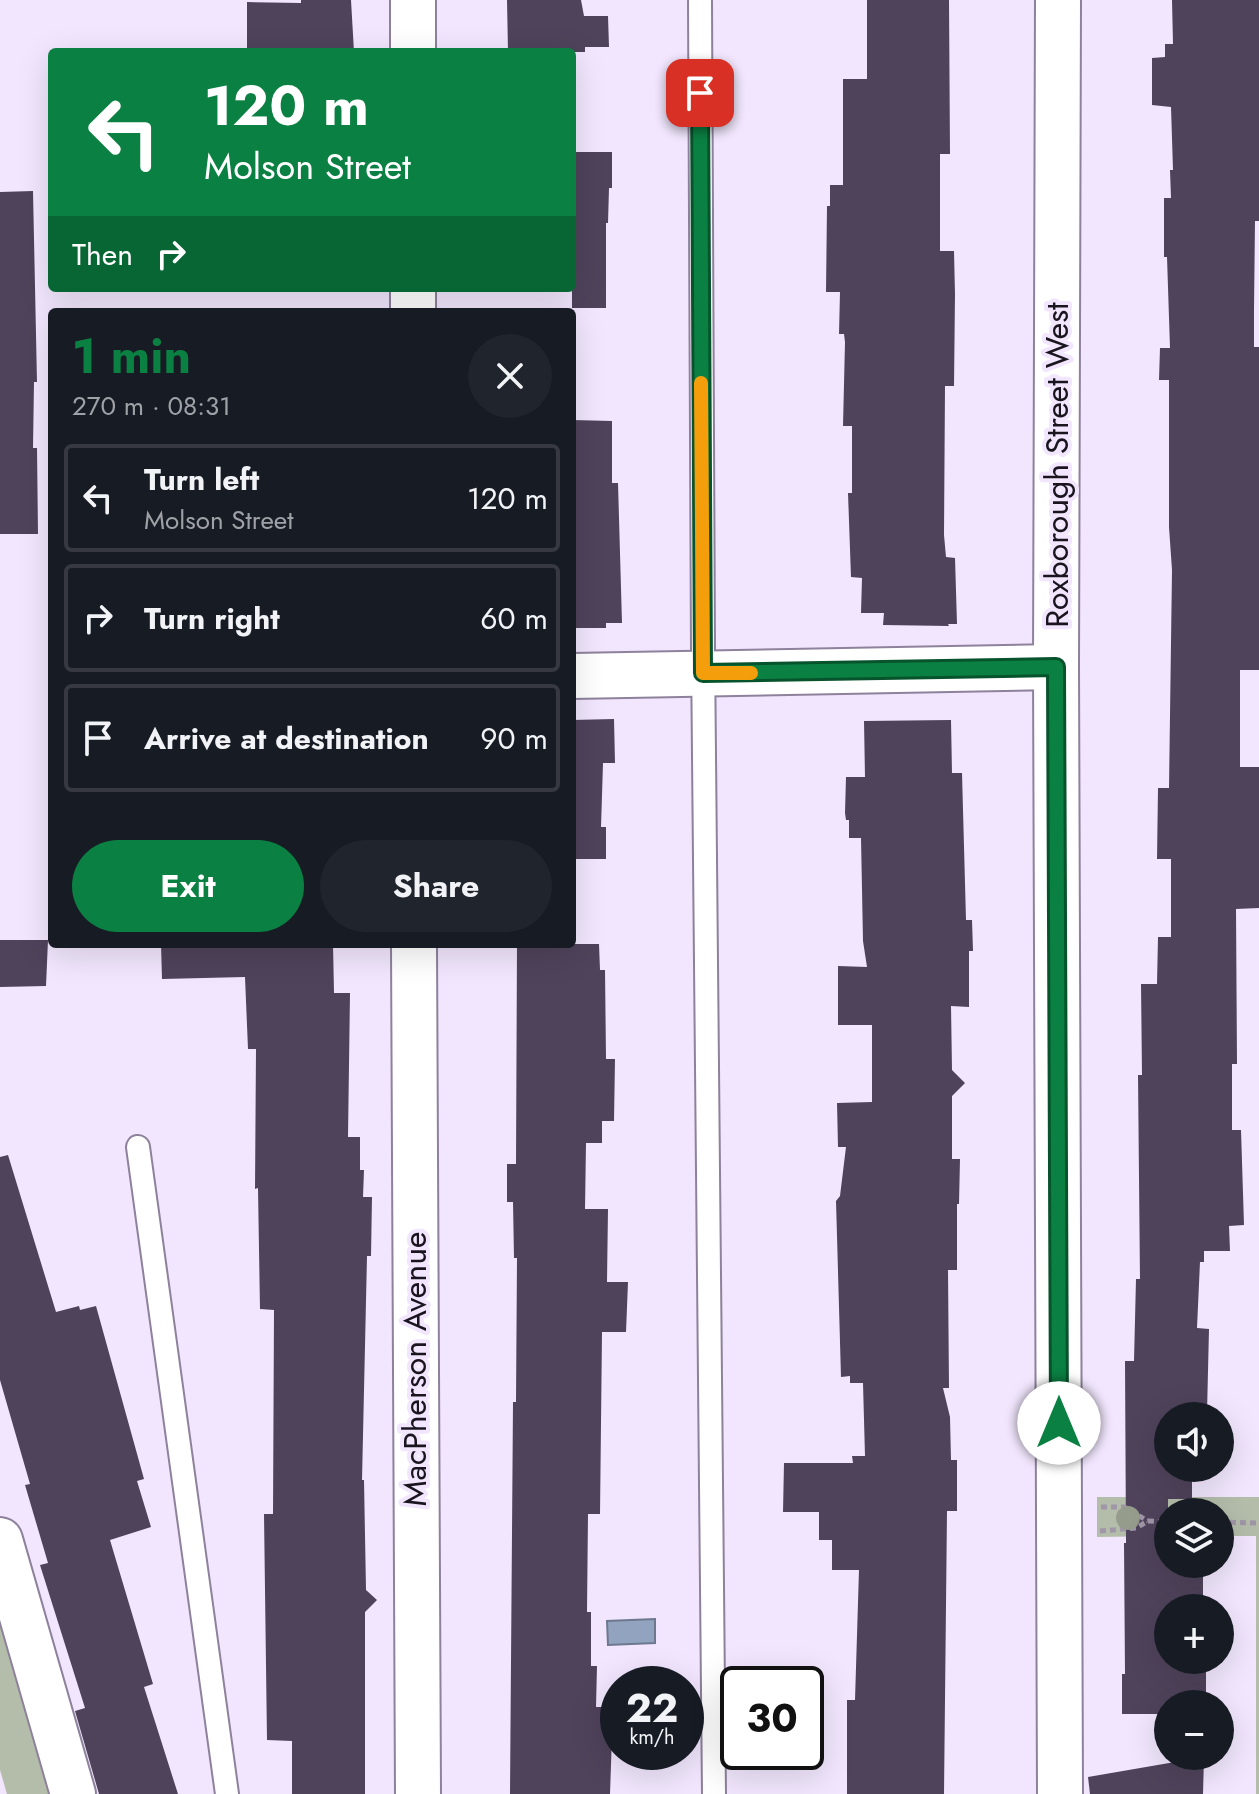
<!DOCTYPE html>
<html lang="en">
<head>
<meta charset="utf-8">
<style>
	:root { --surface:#171b24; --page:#20242c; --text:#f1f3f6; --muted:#9ea1a6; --line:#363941; --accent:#0b8043 }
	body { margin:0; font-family:Jost,sans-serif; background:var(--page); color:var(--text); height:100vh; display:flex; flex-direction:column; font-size:30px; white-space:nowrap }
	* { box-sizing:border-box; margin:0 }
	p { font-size:26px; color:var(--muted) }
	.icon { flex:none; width:44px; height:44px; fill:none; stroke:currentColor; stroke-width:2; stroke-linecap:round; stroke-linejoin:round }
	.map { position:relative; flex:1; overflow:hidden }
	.sheet { position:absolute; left:48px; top:308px; width:528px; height:640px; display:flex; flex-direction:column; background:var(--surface); border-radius:8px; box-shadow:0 8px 32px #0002 }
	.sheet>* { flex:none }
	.banner { position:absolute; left:48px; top:48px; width:528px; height:244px; border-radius:8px; box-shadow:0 8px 32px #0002; background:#0b8043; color:#fff; overflow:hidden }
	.tools { position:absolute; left:1154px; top:1402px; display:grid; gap:16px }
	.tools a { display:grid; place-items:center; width:80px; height:80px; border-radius:50%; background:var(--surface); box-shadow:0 8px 32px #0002; font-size:40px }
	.speed { position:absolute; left:600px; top:1666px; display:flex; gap:16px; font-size:40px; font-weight:700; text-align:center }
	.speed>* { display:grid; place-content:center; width:104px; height:104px; border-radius:50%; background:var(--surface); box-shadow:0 8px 32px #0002; line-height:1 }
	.speed small { font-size:20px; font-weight:400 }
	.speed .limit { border:4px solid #111; border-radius:12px; background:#fff; color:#111 }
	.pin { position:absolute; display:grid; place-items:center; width:68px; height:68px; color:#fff; margin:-34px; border-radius:16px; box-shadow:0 4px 12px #0006 }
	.me { position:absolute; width:88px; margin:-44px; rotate:0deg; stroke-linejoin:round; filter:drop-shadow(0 0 6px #0008) }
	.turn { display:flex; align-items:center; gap:28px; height:168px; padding:0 24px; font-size:36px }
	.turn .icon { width:104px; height:104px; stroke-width:2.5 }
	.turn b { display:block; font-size:56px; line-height:68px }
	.then { display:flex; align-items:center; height:76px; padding:0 24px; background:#0003; gap:16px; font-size:30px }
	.round { display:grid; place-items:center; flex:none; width:84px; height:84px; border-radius:42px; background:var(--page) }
	.headline { display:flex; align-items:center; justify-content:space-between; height:136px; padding:0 24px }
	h1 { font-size:48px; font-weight:700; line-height:60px; color:var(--accent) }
	.cta { display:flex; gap:16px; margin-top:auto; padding:16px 24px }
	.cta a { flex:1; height:92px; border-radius:48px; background:var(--accent); color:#fff; font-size:32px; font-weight:700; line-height:92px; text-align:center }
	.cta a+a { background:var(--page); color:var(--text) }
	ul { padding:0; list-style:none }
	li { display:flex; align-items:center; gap:24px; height:108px; margin:0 16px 12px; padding:0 8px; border:4px solid var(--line); border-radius:8px }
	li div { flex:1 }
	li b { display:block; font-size:30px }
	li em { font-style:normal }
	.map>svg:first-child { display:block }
	.green { fill:#b4bdaa }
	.water { fill:#91a3bf; stroke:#6d788f; stroke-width:2 }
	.building { fill:#4f435b }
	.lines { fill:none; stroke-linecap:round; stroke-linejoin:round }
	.lane-casing { stroke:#8e819b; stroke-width:26 }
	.street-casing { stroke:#8e819b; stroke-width:48 }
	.path { stroke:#9f96a8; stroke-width:5; stroke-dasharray:6 4; stroke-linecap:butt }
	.lane { stroke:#fff; stroke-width:22 }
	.street { stroke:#fff; stroke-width:44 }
	.tree { fill:#969c8c }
	.route-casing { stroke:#07532c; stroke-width:20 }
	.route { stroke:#0b8043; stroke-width:14 }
	.slow { stroke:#f59e0b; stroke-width:14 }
	.labels { text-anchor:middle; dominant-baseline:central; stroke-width:8; stroke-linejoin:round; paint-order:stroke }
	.street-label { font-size:32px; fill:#19141e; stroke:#f1e6fd }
</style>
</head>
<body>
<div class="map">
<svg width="1259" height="1794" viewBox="0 0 1259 1794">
	<rect width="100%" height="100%" fill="#f1e6fd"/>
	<g class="green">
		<path d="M1097,1497H1259V1794H1256V1536H1220V1512H1168V1536L1097,1537Z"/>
		<path d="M0,1593L60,1794H7L0,1770Z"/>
	</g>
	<path class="water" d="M655,1619V1643L608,1645L607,1621Z"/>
	<g class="building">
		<path d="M301,0H351L354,52H247V2L301,3Z"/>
		<path d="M507,0H581L584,16H608L609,47H585V52H508Z"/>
		<path d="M867,0H949L950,154H940V251H954L955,294L954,386H945L944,535L946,557L955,558L957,624H948L949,626L883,625L884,613H861L862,578L851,577L848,493H852V426H843L845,342L844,334H839L840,292H826L827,206H830V185H843V79H867Z"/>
		<path d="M1172,0H1259V221H1255L1254,309V347H1259V670H1240V767H1259V908L1236,909L1237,1064H1232V1130H1241L1244,1225L1229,1226L1230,1251H1204V1262H1200L1197,1328L1209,1329L1207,1413L1168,1416V1468H1192V1499H1168V1564H1203V1608H1168V1660H1206V1704H1168V1714H1122V1674H1125L1124,1543H1126L1125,1361H1134L1136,1279H1140L1138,1075H1142L1141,984H1157L1158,937H1171V859H1157L1158,788H1169L1172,570L1169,527V380H1159L1160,348H1170L1167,257H1164V198H1171L1170,170H1173L1171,107L1152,105V58L1165,57V44H1173Z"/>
		<path d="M572,152H612V188H609L608,223H606V308H572Z"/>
		<path d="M33,191L37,382H34L33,448H37L38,534H0V192Z"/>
		<path d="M572,420L612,421V483H618L622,623H606V628H572Z"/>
		<path d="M614,719L615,763H603L601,827H606V859H572V720Z"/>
		<path d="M951,720L952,773H962L966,920H972L973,951H969V1007L951,1006L952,1070L965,1083L952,1096V1159H960L959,1204H957V1270H948L949,1388H943L950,1417L951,1460H957V1511H947L944,1794H847V1700H855L859,1570H832V1540H819V1512H783L784,1463H853L852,1456H865L863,1383H850V1376L841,1377L836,1201L840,1196L846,1147H838L837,1103L872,1102V1025H838V966L867,967L863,941L861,838H849V820H846L845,813L846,777H865L864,721Z"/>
		<path d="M0,940H48L46,986L0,987Z"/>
		<path d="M161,944H333L334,993H350L348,1137H360V1170H364L363,1197H372L371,1256H367L362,1480H364L366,1590L377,1600L365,1612V1794H292V1741L267,1740L264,1514H273L274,1310L260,1309L258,1188L255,1189L256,1049H248L245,977L162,979Z"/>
		<path d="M517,944H599L600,970H605L606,1059H615L614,1121H602V1143H586L585,1209H608L607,1282H628L626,1332H602L600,1514H588L587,1612H591V1666H597L596,1707H613L610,1794H510L513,1402H516L517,1258H514L513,1202H507V1164H516Z"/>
		<path d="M8,1155L56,1312L79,1306L80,1310L96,1306L144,1479L137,1481L151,1527L110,1540L153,1684L144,1687L178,1794H99L75,1711L85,1708L40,1565L48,1563L25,1485L30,1484L0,1380V1157Z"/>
		<path d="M1204,1757L1203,1794H1090L1088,1777Z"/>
	</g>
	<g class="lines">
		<g class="lane-casing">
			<g id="lane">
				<path d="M700,0L703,651L714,1794"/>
				<path d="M138,1147L227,1794"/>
			</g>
		</g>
		<g class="street-casing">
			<g id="street">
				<path d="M1058,0L1056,667L1060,1794"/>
				<path d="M413,52V0"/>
				<path d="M413,312V288"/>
				<path d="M572,676L1056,667"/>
				<path d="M414,944L418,1794"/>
				<path d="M0,1540L73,1794"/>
			</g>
		</g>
		<g class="path">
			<path d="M1101,1507H1124L1148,1521"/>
			<path d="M1220,1522L1259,1523"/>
			<path d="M1100,1531L1136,1528L1148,1521L1168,1522"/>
		</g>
		<use href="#lane" class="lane"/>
		<use href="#street" class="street"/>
	</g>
	<circle class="tree" cx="1128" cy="1518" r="12"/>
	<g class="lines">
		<g class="route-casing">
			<path id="route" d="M700,93L703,673L1056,667L1059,1423"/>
		</g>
		<use href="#route" class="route"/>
		<path class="slow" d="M701,383L703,673H751"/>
	</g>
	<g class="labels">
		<g class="street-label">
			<text transform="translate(1057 465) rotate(-90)">Roxborough Street West</text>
			<text transform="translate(415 1369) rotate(-90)">MacPherson Avenue</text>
		</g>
	</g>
</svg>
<div class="tools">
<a><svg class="icon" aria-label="sound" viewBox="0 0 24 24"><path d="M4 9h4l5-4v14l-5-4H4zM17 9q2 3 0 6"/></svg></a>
<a><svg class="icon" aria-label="layers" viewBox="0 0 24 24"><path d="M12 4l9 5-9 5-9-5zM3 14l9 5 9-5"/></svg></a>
<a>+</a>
<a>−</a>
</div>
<div class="speed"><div>22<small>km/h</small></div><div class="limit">30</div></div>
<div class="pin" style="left:700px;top:93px;background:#d93025"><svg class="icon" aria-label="arrive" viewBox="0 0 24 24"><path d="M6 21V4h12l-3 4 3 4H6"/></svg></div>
<svg class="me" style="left:1059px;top:1423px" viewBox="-20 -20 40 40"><circle r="19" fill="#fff"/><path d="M0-13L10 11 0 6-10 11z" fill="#0b8043"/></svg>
<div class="banner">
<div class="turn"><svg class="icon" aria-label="left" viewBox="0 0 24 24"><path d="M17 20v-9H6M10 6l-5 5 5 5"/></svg><div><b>120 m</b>Molson Street</div></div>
<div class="then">Then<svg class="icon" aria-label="right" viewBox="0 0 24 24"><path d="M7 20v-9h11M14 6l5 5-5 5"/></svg></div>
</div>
<section class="sheet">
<div class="headline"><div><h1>1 min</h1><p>270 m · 08:31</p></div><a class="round"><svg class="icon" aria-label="close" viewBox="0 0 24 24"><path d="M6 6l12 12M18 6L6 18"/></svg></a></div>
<ul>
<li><svg class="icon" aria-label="left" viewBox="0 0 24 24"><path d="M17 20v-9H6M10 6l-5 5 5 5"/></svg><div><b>Turn left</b><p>Molson Street</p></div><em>120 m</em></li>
<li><svg class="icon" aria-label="right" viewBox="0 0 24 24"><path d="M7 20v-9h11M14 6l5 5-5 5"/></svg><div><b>Turn right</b></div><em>60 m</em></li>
<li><svg class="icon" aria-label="arrive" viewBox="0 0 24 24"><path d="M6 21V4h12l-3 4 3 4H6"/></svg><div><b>Arrive at destination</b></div><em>90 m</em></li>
</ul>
<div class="cta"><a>Exit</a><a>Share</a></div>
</section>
</div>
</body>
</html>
